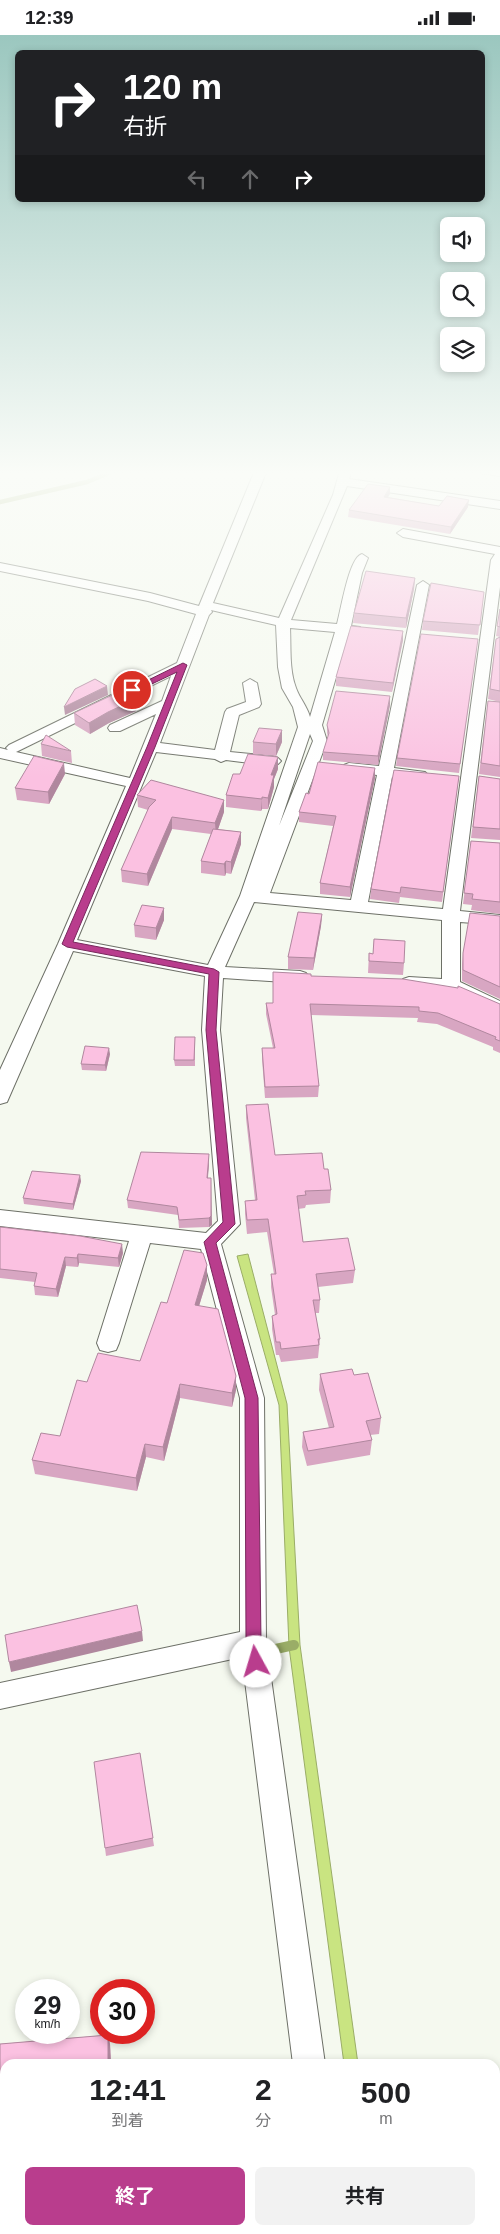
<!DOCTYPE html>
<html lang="ja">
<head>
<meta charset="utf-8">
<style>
	:root { --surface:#fff; --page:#f2f2f2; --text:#202124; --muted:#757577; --accent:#b93d8d }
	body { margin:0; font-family:Helvetica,"Noto Sans JP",sans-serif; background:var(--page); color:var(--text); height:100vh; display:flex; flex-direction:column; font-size:19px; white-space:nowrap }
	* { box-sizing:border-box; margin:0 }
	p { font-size:16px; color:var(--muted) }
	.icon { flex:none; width:28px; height:28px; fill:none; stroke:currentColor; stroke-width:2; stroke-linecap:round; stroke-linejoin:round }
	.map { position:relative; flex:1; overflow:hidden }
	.side { position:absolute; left:0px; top:2024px; width:500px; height:176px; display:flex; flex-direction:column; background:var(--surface); border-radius:15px 15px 0 0; box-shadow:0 2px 8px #0003 }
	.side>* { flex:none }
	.top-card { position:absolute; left:15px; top:15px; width:470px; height:152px; border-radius:8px; box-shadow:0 2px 8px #0003; background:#202124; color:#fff; overflow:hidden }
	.tools { position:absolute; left:440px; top:182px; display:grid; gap:10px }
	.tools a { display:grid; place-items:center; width:45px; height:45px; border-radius:8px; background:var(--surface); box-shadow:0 2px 8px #0003; font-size:25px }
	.speed { position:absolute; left:15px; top:1944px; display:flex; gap:10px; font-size:25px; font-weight:700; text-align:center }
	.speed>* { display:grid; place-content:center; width:65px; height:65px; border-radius:50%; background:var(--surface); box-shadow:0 2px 8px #0003; line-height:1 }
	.speed small { font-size:12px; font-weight:400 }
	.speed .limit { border:8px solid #d22; background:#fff; color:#111 }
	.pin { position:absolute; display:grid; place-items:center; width:42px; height:42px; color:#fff; margin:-21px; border:2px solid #fff; border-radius:50%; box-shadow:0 1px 5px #0007 }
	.me { position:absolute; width:55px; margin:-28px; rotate:354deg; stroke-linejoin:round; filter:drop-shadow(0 0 4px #0008) }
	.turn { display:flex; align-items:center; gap:18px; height:105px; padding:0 25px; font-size:22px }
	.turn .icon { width:65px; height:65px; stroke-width:2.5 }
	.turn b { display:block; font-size:35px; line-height:42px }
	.lanes { display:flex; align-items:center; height:48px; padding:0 25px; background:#0003; justify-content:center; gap:25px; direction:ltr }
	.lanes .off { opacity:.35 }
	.eta { display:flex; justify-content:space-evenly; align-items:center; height:85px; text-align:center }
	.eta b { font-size:30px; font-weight:700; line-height:35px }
	.button { display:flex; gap:10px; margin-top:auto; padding:10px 25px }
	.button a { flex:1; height:58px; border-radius:8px; background:var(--accent); color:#fff; font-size:20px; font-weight:700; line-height:58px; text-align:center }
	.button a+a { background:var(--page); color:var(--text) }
	.status { display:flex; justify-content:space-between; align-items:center; height:35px; padding:0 25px; background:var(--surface); direction:ltr }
	.status svg { height:14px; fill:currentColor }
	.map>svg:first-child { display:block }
	.water { fill:#c9e481; stroke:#9aad67 }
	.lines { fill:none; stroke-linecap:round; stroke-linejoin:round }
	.stream-far1 { stroke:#9aad67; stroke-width:4.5 }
	.stream { stroke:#9aad67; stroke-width:10 }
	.street-casing { stroke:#6d7067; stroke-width:2 }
	.street { fill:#fff; fill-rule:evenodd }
	.wall { fill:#d8a6c2 }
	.shaded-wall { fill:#b0879e }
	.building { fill:#fbc1e1; stroke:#b0879e }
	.route { fill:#b93d8d; stroke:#78285c }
</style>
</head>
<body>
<div class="status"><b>12:39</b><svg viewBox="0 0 49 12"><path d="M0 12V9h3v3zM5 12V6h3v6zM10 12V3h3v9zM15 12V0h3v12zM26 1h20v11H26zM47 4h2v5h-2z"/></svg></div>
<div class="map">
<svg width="500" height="2199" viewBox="0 0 500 2199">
	<rect width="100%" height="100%" fill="#f5f9ef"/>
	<path class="water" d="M248,1219L287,1369L300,1610L358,2029H344L289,1612L279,1370L237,1221Z"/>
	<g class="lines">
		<path class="stream-far1" d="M0,467L87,447L116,435"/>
		<path class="stream" d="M262,1617L294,1610"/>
		<g class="street-casing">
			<g id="street">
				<path d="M255,435H267L213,568L279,583L333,460L340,435H352L349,444L500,466V474L347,451L291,585L337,589C341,575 349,522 362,519L368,523L362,538L351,591L360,592L362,595L360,598H349L322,690L327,706L270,858L351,865L377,740L344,736L341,733L344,730L349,728L379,731L417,550L423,546L429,550L394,733L425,737L428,740L425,743L420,745L392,742L368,867L443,874L491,525L495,519L403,502L397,498L403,494L500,512V552L460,876L500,880V890L460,887V947L500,966V980L448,956L403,952L400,948L403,944L409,942L442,944V885L254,867L225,932L300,936L306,938L309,942L306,946L300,948L223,943L220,995L240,1189L221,1209L264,1363L266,1607L325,2029H293L242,1622L0,1674V1648L240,1597V1363L201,1214L150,1208L119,1308L116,1315L108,1317L100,1315L97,1308L129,1206L0,1191V1175L206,1198L218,1186L202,995L205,941L73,916L7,1067L0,1069V1035L58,909L126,751L0,723V713L8,715L6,713L9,710L177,628L196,579L148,566L0,536V528L150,558L199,571ZM211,575L276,590L278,632L282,653L293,672L298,692L240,861L208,930L77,905L156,717L215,724L221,727L226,725L273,731L278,729L281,726L278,723L273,721L230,717L239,680L259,672L261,669L257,648L250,644L243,648L246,667L227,674L225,677L215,715L160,708L209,580L212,577ZM290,593L335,597L310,682C307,671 300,664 296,653C289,635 291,612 290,593ZM171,641L162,666L110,690L108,693L110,696H120L156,679L130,743L16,717ZM310,699L313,706L279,791Z"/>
				<path d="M476,435H500V441L481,438Z"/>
				<path d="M314,2195H348L349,2199H315Z"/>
			</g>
		</g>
		<use href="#street" class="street"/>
	</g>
	<g class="wall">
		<path d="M390,459L388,462L439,471L468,472L450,499L348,482L349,475Z"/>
		<path d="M415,543L414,554L406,593L353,588L354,578Z"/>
		<path d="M484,557L478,600L422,595L423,586Z"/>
		<path d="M500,574V602L496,601Z"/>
		<path d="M403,596V605L392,657L336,651V642Z"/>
		<path d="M500,602V667L488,664L496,604Z"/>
		<path d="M478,604L459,738L396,731L397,723Z"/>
		<path d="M136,664V676L109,688L90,699L75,690L74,678Z"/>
		<path d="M488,666L500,667V742L479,739Z"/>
		<path d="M390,670L378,730L323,725V717L328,702L327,698V690Z"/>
		<path d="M282,695V707L276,721L253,719V707Z"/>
		<path d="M41,709L71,716L72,728L42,721Z"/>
		<path d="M375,733V743L350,862L320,859V848L333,791L299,787V777L309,759Z"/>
		<path d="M278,734L274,744V752L268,774H262L261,776L226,772V760L240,739Z"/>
		<path d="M65,739L49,769L17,765L15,753Z"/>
		<path d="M459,741L442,867L400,862L399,868L370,864L371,854Z"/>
		<path d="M479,741L500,744V805L471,803Z"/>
		<path d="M137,760L224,765V777L218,794L241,797V809L231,839L226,838L225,841L201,838V826L211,799L172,794L148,851L122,847L121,835L148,775L138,772Z"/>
		<path d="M471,806L500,808V879L471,875L472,870L463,869Z"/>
		<path d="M164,873V885L156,905L135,902L134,890Z"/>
		<path d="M322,879L321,891L313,935L288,934V922Z"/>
		<path d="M500,881V964L462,946V929L463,918Z"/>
		<path d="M374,904L404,928L403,940L368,938L369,918L373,919Z"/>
		<path d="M311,941L500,969V1018L493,1015V1012L437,989L417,987L418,983L311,980L319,1051L318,1062L265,1063L262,1024V1013H273L266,979V968H273Z"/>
		<path d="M195,1002V1031H175L174,1025Z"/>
		<path d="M110,1019L106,1036L82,1035L81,1029Z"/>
		<path d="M246,1070L275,1120L324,1134L331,1155L330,1168L306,1170L305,1173L298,1174L303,1207L355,1235L353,1248L318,1252L320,1265L319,1278H315L320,1304L318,1323L281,1327L279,1320H276L272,1294V1281L275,1280L271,1252V1239H274L267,1197L247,1199L245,1179V1166L255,1165L246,1083Z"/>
		<path d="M209,1128L208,1143L212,1190L209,1192L179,1193L178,1180L128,1173L127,1165Z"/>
		<path d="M81,1146L73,1175L24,1169L23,1163Z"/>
		<path d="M0,1192L123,1218L119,1232L79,1228L78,1232L66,1231L58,1262L35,1260L34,1251L35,1247L0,1243Z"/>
		<path d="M207,1230V1245L199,1271L236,1341V1355L232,1372L180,1363L164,1426L146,1422L137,1456L35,1439L32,1425L60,1401L87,1347L140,1326L167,1268Z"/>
		<path d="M320,1339L354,1340L381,1383L379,1399L370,1400L372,1405L370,1420L307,1431L302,1412L303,1397L329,1393L319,1355Z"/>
		<path d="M140,1718L154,1811L106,1821L105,1813Z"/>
		<path d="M108,2000L110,2009L111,2029H5V2118L0,2119V2009Z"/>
	</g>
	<g class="shaded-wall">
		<path d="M390,452V459L383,469L384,462Z"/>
		<path d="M469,465L468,472L450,499L451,492Z"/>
		<path d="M415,543L414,554L406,593V583Z"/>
		<path d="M403,596V605L392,657L393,648Z"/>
		<path d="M107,651L108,660L65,680L64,672Z"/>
		<path d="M390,661V670L378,730V721Z"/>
		<path d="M136,664V676L109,688L90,699L89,688L108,677Z"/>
		<path d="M282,695V707L276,721V709Z"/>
		<path d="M278,722V734L274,744V752L268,774V763L271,740Z"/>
		<path d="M64,728L65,739L49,769L48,757Z"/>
		<path d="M375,733V743L350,862V852Z"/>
		<path d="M262,762V774L261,776L262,764Z"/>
		<path d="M224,765V777L216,800L215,788Z"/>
		<path d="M172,782V794L148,851L147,839Z"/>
		<path d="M241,797V809L231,839V827Z"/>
		<path d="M226,826V838L225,841L224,829Z"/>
		<path d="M164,873V885L156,905V893Z"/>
		<path d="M322,879L321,891L313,935L314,923Z"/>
		<path d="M109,1013L110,1019L106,1036L105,1030Z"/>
		<path d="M209,1119V1128L207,1151V1143Z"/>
		<path d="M80,1140L81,1146L73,1175V1169Z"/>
		<path d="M211,1143L212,1190L209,1192V1183Z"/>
		<path d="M122,1209L123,1218L119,1232L118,1223Z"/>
		<path d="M78,1219L79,1228L78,1232L77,1223Z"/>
		<path d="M65,1222L66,1231L58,1262L56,1254Z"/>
		<path d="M207,1230V1245L195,1284V1270Z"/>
		<path d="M236,1341V1355L232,1372V1358Z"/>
		<path d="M180,1349V1363L164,1426L163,1412Z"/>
		<path d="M145,1409L146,1422L137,1456L136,1443Z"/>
		<path d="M142,1596L143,1606L11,1637L9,1627Z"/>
		<path d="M108,2000L110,2009L111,2029H108Z"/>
	</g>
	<g class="building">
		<path d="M368,449L390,452L384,462L439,471L447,461L469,465L451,492L349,475Z"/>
		<path d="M366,536L415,543L406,583L354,578Z"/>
		<path d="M431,548L484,557L480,590L423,586Z"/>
		<path d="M500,574V592L497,591Z"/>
		<path d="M351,591L403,596L393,648L336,642Z"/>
		<path d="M421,599L478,604L460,729L397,723Z"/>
		<path d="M500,602V656L490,654L496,604Z"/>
		<path d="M95,644L107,651L64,672L75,654Z"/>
		<path d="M121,656L136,664L108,677L89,688L74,678Z"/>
		<path d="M336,656L390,661L378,721L323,717L329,698L327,690Z"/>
		<path d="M488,666L500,667V731L481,728Z"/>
		<path d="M259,693L282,695L276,709L253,707Z"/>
		<path d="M46,700L71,716L41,709Z"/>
		<path d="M248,719L278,722L271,740H274L268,763L262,762V764L226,760L233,739H240Z"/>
		<path d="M34,721L64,728L48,757L15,753Z"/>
		<path d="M318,727L375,733L350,852L320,848L336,781L299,777L306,758L309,759Z"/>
		<path d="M394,735L459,741L443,857L401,852L400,858L371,854Z"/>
		<path d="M479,741L500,744V794L473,792Z"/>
		<path d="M151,745L224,765L215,788L172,782L147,839L121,835L149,772L156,765L137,760Z"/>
		<path d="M213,794L241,797L231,827L226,826L224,829L201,826Z"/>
		<path d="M471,806L500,808V867L472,864L473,859L464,858Z"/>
		<path d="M142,870L164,873L156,893L134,890Z"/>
		<path d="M298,877L322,879L314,923L288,922Z"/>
		<path d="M470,878L500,881V952L463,935V918Z"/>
		<path d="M374,904L405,906L404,928L369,926V918L373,919Z"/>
		<path d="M273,937L311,939V941L403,944L458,953V951L500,969V1006L495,1004L496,1002L438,978L419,976V972L310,969L319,1051L265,1052L262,1013H275L266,968H273Z"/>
		<path d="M175,1002H195L194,1025H174Z"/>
		<path d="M85,1011L109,1013L105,1030L81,1029Z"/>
		<path d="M268,1069L275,1120L322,1118L324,1134H328L331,1155L305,1156L306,1160L297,1161L303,1207L348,1203L355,1235L316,1239L320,1265H313L320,1304H318L319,1310L281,1314L280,1307H276L272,1281L277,1279L271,1239H276L268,1184L247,1185L245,1166L257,1165L246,1070Z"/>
		<path d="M141,1117L209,1119L207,1143H211V1181L209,1183L179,1185L177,1172L127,1165Z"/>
		<path d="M32,1136L80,1140L73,1169L23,1163Z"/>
		<path d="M0,1192L80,1201L122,1209L118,1223L78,1219L77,1223L65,1222L56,1254L34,1251L37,1238L0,1234Z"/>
		<path d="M184,1215L203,1218L207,1230L195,1270L218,1274L236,1341L232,1358L180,1349L163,1412L145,1409L136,1443L32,1425L41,1398L60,1401L77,1345L87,1347L98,1318L140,1326L161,1267L167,1268Z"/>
		<path d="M352,1334L354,1340L368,1338L381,1383L366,1386L372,1405L308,1416L303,1397L334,1392L320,1339Z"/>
		<path d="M137,1570L142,1596L9,1627L5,1600Z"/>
		<path d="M140,1718L153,1803L105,1813L94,1727Z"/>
		<path d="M108,2000V2029H5V2111H0V2009Z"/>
	</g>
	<linearGradient id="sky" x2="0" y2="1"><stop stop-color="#9bc7bf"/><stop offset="0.59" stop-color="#fafcf8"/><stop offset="1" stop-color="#fafcf8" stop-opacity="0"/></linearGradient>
	<rect width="500" height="743" fill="url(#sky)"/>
	<path class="route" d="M183,628L187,630L155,712L73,907L214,934L219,937L216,995L235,1189L216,1208L258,1363L261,1607L263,1627L261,1632L256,1634L250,1632L246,1607L245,1363L204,1207L223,1187L206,995L209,939L67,912L62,909L147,712L177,637L135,657L128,655Z"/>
</svg>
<div class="tools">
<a><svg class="icon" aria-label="sound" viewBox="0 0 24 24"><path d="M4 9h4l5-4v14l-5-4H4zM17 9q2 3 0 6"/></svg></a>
<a><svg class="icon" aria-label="search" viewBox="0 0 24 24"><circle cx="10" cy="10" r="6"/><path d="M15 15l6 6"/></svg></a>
<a><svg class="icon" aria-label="layers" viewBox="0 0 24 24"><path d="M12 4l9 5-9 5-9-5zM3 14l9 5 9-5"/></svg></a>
</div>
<div class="speed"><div>29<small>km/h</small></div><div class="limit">30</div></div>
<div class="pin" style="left:132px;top:655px;background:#d93025"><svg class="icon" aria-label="arrive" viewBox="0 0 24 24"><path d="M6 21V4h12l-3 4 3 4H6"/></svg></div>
<svg class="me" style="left:256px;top:1627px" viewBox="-20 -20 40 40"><circle r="19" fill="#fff"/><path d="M0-13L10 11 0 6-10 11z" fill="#b93d8d"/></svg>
<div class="top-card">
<div class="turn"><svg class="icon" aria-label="right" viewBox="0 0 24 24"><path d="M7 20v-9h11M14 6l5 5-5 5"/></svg><div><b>120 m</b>右折</div></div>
<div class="lanes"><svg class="icon off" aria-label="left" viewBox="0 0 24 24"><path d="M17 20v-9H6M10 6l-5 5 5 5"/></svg><svg class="icon off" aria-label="ahead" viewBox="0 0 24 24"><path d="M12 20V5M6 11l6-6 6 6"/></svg><svg class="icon" aria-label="right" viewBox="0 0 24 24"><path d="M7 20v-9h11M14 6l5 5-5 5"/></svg></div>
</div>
<section class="side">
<div class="eta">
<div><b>12:41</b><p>到着</p></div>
<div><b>2</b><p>分</p></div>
<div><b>500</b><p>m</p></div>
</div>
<div class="button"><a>終了</a><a>共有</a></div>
</section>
</div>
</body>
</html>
